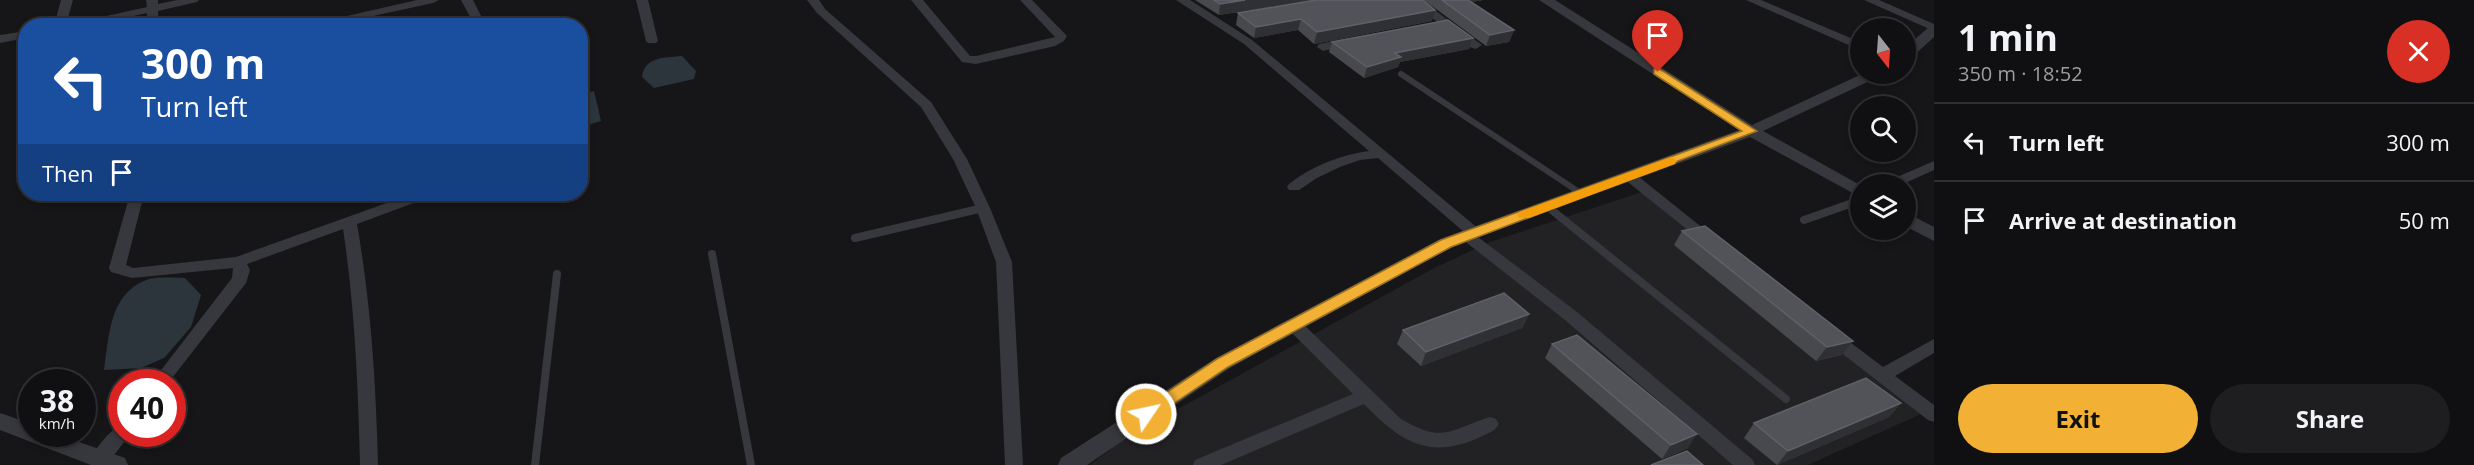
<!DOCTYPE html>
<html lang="en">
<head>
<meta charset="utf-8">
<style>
	:root { --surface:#101012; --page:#1e1e20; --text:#f1f3f6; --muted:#9c9d9f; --line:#303032; --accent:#f2b134 }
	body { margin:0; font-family:"Open Sans",sans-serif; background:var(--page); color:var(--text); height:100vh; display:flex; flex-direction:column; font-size:22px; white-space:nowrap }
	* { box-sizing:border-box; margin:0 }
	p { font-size:20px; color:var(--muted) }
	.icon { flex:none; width:33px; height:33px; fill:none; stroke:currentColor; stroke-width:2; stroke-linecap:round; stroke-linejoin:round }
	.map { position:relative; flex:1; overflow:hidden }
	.side { display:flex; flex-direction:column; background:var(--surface); width:540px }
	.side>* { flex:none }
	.guide { position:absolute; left:18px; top:18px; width:570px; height:183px; border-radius:24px; box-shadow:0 3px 9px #0003,0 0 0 2px var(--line); background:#1a4fa0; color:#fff; overflow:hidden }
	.needle { width:39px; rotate:163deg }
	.tools { position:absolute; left:1850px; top:18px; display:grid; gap:12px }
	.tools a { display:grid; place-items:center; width:66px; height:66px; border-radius:50%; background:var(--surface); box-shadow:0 3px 9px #0003,0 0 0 2px var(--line); font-size:30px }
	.speed { position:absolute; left:18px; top:369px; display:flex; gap:12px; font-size:30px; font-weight:700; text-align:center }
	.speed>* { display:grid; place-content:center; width:78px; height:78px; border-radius:50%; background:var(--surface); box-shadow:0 3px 9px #0003,0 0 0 2px var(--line); line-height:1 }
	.speed small { font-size:15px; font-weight:400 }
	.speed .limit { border:9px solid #d22; background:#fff; color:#111 }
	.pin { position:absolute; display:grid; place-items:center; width:51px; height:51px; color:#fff; margin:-62px -26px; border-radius:50% 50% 50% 0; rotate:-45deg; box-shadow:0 0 6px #0007 }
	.pin .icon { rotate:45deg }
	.me { position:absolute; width:66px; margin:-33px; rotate:56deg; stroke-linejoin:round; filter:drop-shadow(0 0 4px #0008) }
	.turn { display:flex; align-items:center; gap:21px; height:126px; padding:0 24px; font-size:27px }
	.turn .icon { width:78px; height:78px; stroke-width:2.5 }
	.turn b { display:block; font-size:42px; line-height:51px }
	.then { display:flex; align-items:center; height:57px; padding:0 24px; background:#0003; gap:12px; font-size:22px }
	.round { display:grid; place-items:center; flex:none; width:63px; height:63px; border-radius:32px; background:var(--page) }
	.summary { display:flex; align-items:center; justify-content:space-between; height:102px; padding:0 24px }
	h1 { font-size:36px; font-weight:700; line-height:45px }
	.action { display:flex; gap:12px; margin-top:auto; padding:12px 24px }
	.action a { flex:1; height:69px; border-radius:36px; background:var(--accent); color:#111; font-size:24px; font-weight:700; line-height:69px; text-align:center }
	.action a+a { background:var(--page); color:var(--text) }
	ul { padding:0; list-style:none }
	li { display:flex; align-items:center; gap:18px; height:78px; padding:0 24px; border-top:2px solid var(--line) }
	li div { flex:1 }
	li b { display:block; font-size:22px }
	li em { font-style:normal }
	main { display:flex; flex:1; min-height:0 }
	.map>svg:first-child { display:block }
	.built { fill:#222225 }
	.water { fill:#2c353c }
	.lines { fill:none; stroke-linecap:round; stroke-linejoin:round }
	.service-far1 { stroke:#37383d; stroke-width:6 }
	.service { stroke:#37383d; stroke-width:8 }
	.minor { fill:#37383d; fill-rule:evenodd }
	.tertiary { fill:#37383d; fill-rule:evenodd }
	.wall { fill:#47494d }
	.shaded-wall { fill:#2f3033 }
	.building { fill:#525359; stroke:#5f6168; stroke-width:1.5 }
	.route { fill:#f2b134; stroke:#9d7322; stroke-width:1.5 }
	.slow { fill:#f59e0b }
</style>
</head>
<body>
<main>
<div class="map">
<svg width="1934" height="465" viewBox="0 0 1934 465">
	<rect width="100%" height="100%" fill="#161618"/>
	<path class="built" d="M1642,192L1921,414L1808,465H1090L1125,438L1434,268L1490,242Z"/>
	<g class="water">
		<path d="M682,56L696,71L694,79L654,88L642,77C645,56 664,58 682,56Z"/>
		<path d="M594,91L601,121L581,127V94Z"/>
		<path d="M185,278L201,295L191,327L164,358L141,368L104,370C109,337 109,296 144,281C154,276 174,278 185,278Z"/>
	</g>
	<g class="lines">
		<g class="service-far1">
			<path d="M1401,74L1582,194"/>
			<path d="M1854,202L1860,200"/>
		</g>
		<g class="service">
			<path d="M1548,207L1786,399"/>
			<path d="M1804,220L1858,201"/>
			<path d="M855,238L983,208"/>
			<path d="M712,254L751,465"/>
			<path d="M535,465L557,274"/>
		</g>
		<g class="minor">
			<path d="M61,0H73L66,25L147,7L146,0H158V4L177,0H199L197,2L158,11L159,26H147V13L89,26H54Z"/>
			<path d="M417,0H439L433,3L327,26H303Z"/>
			<path d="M461,0H473L486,26H475Z"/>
			<path d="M636,0H648L658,41L656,43H648L646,41Z"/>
			<path d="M807,0H819L825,9L931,102L967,159L990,208L1012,262L1023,465H1005L996,262L976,208L953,159L921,107L817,13Z"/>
			<path d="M911,0H923L970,56H976L1055,37L1020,0H1032L1067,36L1064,41L1055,46L976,64L962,62Z"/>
			<path d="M1176,0H1190L1252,40L1480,230L1483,233L1478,237L1577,312L1753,460L1755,465H1733L1565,320L1462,239L1459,236L1464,232L1378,158L1360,160L1340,167L1317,178L1299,190H1289L1287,187L1289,184C1312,166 1340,155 1369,151L1244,44Z"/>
			<path d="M1408,0H1421L1482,45L1476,49L1472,48Z"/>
			<path d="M1746,0H1761L1860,42V50Z"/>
			<path d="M1864,0H1879L1934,24V31Z"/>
			<path d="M26,31V38L0,43V35Z"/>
			<path d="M1350,38L1354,40V44L1323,51L1317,47L1319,44Z"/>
			<path d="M1934,161V170L1903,184H1886L1888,181Z"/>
			<path d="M1629,172L1634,173L1714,237L1717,240L1714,243H1704L1624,179L1622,176L1624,173Z"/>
			<path d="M130,194H144L126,265L133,268L236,257L409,195H419L421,198L419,201L357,224C371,304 376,384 378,465H360C358,386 355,308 343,229L247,264L250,270L246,283L169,382H152L232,278L233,268L132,278L111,272L109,268Z"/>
			<path d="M1294,319L1300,321L1401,419C1444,444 1449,430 1490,417L1496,419L1499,424C1495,432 1484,435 1476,439C1426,460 1398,439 1364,404L1221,465H1193L1195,460L1353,394L1288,329L1286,325L1288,321Z"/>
			<path d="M1832,331L1838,333L1883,367L1934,339V353L1895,376L1934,405V422L1928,420L1826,341L1824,337L1826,333Z"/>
			<path d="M122,425V434H130L128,437L107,464H93L91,459C96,448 110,429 122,425Z"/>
		</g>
		<g class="tertiary">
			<path d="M1539,0H1555L1752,125L1862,74H1880L1878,77L1763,131L1860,185V197L1750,137L1452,247L1230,368L1087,465H1058L1061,458L1216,358L1440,239L1739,130Z"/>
			<path d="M1934,26V37L1910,59L1905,60V48L1929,27Z"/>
			<path d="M1905,212L1934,227V241L1905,226Z"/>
			<path d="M0,413L32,424V434H56L125,458L128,465H91L0,430Z"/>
		</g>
	</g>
	<g class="wall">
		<path d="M1195,0H1313L1219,15Z"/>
		<path d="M1424,0H1483L1472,2L1514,30L1509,42L1486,46Z"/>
		<path d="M1238,13L1432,21L1314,44L1298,30L1254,38L1236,25Z"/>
		<path d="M1473,38L1469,49L1400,62L1398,67L1364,78L1329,52L1332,42Z"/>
		<path d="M1682,231L1842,355L1816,361L1674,245Z"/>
		<path d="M1529,314L1522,328L1421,366L1397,344L1403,330Z"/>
		<path d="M1552,344L1688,448L1662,459L1545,358Z"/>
		<path d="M1901,403L1889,417L1777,465L1744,438L1754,423Z"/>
	</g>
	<g class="shaded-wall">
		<path d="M1245,0H1313L1219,15L1220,4Z"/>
		<path d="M1457,0H1483L1456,5Z"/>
		<path d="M1435,10L1432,21L1314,44L1317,32Z"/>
		<path d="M1301,19L1298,30L1254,38L1256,27Z"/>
		<path d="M1514,30L1509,42L1486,46L1490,35Z"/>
		<path d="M1473,38L1469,49L1400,62L1398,67L1364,78L1367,67L1395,53Z"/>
		<path d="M1529,314L1522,328L1421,366L1426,352Z"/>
		<path d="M1853,341L1842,355L1816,361L1827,347Z"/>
		<path d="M1901,403L1889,417L1777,465L1788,451Z"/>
		<path d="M1697,434L1688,448L1662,459L1671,445Z"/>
	</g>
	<g class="building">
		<path d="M1214,0H1245L1220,4Z"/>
		<path d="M1316,0H1423L1435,10L1317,32L1301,19L1256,27L1238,13Z"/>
		<path d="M1442,0H1468L1514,30L1490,35Z"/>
		<path d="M1448,20L1473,38L1395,53L1401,57L1367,67L1332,42Z"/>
		<path d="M1705,226L1853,341L1827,347L1682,231Z"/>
		<path d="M1504,293L1529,314L1426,352L1403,330Z"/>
		<path d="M1577,335L1697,434L1671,445L1552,344Z"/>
		<path d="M1866,378L1901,403L1788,451L1754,423Z"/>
		<path d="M1687,451L1703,465H1651Z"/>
	</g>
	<path class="route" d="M1658,68L1757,131L1451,247L1228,367L1152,418L1146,420L1140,418L1138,414L1140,410L1217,359L1441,240L1742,131L1654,74V69Z"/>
	<path class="slow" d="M1671,157L1677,161L1675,164L1529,218H1519L1517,215L1519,212Z"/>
</svg>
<div class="tools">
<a><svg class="needle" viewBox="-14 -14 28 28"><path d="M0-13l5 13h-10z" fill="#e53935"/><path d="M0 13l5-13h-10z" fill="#9c9d9f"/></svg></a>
<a><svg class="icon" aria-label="search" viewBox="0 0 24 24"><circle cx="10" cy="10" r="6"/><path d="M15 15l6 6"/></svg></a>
<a><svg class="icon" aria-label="layers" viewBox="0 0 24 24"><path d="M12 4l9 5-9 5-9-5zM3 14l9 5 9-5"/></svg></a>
</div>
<div class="speed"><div>38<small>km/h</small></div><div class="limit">40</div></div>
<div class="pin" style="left:1658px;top:72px;background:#d93025"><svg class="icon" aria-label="arrive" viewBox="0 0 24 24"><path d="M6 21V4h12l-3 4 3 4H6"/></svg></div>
<svg class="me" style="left:1146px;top:414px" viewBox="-20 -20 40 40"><circle r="17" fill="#f2b134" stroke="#fff" stroke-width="3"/><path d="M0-11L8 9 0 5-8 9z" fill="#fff"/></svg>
<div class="guide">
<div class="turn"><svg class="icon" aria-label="left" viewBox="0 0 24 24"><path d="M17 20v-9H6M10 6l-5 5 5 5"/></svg><div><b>300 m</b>Turn left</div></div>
<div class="then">Then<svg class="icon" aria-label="arrive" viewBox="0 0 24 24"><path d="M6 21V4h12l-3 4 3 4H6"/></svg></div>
</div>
</div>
<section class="side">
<div class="summary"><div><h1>1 min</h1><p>350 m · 18:52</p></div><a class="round" style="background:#d93025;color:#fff"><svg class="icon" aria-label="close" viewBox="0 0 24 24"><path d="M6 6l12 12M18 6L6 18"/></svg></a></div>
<ul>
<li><svg class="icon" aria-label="left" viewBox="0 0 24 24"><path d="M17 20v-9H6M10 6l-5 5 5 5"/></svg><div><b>Turn left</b></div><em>300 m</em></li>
<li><svg class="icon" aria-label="arrive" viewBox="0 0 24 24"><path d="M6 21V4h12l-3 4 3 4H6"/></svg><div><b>Arrive at destination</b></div><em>50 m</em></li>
</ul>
<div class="action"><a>Exit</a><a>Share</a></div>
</section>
</main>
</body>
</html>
